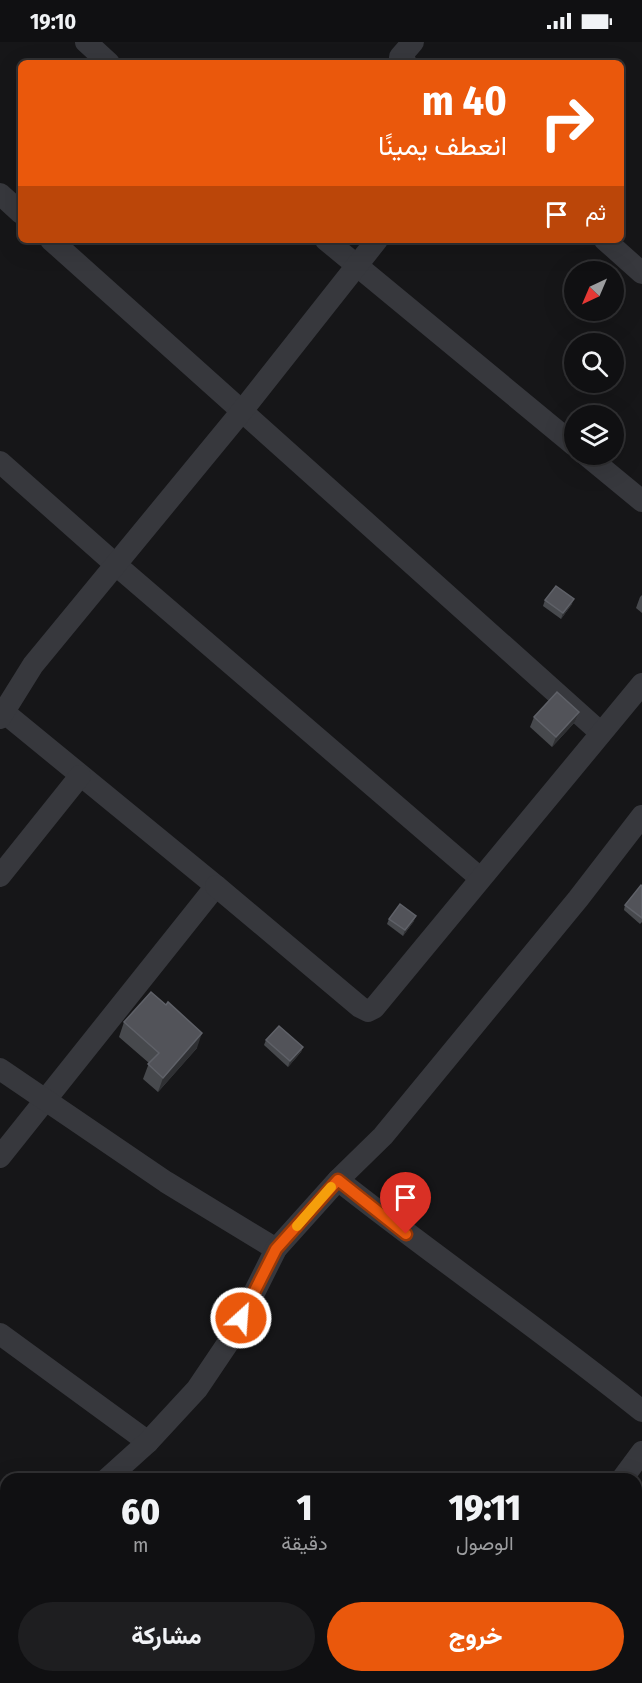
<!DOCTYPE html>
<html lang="ar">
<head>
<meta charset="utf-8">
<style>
	:root { --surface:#101012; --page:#1e1e20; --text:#f1f3f6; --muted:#9c9d9f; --line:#303032; --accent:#ea580c }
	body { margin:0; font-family:"Fira Sans Condensed",Vazirmatn,sans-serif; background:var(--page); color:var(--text); direction:rtl; height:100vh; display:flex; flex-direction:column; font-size:22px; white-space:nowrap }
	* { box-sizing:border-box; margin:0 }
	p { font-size:20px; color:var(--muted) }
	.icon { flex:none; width:33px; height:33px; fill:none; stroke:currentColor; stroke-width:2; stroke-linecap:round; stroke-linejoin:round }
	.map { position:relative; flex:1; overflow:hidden; direction:ltr }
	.side { position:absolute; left:0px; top:1431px; width:642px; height:210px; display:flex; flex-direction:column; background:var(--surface); border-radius:18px 18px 0 0; box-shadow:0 6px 24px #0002,0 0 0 2px var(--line); direction:rtl }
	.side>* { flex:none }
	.guide { position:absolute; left:18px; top:18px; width:606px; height:183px; border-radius:9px; box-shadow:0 6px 24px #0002,0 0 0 2px var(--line); direction:rtl; background:#ea580c; color:#fff; overflow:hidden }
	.needle { width:39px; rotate:224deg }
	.tools { position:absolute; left:564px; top:219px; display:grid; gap:12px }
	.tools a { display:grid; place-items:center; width:60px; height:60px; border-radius:50%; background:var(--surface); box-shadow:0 6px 24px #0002,0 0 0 2px var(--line); font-size:30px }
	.pin { position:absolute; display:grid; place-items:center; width:51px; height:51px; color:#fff; margin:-62px -26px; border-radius:50% 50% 50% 0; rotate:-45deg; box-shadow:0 0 6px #0007 }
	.pin .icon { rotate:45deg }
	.me { position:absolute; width:66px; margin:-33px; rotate:26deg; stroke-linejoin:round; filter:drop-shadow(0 0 4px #0008) }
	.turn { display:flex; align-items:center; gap:21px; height:126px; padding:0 18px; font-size:27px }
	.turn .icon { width:78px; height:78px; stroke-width:2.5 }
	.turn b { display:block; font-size:42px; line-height:51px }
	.then { display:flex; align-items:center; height:57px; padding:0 18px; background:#0003; gap:12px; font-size:22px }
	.eta { display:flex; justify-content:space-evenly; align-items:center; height:102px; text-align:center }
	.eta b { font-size:36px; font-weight:800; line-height:42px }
	.button { display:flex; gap:12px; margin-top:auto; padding:12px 18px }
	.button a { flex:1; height:69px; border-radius:36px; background:var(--accent); color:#fff; font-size:24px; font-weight:800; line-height:69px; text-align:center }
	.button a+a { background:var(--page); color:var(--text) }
	.status { display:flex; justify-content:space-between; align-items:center; height:42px; padding:0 30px; background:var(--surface); direction:ltr }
	.status svg { height:16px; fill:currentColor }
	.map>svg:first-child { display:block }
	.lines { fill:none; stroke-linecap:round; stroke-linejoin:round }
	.street { stroke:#37383d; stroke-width:22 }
	.wall { fill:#47494d }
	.shaded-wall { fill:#2f3033 }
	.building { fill:#525359; stroke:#5f6168; stroke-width:1.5 }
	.route-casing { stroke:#983908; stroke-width:15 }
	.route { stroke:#ea580c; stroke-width:10 }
	.slow { stroke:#f59e0b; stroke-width:10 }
</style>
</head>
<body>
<div class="status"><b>19:10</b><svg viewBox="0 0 49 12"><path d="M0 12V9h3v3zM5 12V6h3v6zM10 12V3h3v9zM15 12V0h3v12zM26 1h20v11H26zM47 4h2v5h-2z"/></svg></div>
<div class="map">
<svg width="642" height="1641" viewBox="0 0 642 1641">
	<rect width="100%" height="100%" fill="#161618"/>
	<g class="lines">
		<g class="street">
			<path d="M86,0L109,21"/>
			<path d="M406,21L400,15L413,0"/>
			<path d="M0,152L21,171"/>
			<path d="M51,198L601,691"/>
			<path d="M326,198L574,403"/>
			<path d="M605,198L642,231"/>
			<path d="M585,412L642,459"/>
			<path d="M0,420L115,522L480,836"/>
			<path d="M0,667L216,844L0,1115"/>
			<path d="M0,676L33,623L242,369L377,198"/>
			<path d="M642,774L578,857L383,1094L338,1138C438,1217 543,1289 642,1369"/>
			<path d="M0,834L80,734"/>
			<path d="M216,844L360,965L368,969L374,966L642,642"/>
			<path d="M0,1027L166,1140L276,1207"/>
			<path d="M0,1292L148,1400"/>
			<path d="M107,1437L148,1400L197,1347L232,1295L276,1207L338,1138"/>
			<path d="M622,1437L642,1410"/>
			<path d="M0,1540L6,1545"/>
			<path d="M0,1601L6,1593"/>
			<path d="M471,1641L476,1635"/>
		</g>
	</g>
	<g class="wall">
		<path d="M642,553V571L636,566L640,555Z"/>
		<path d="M545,558L572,562L561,577L543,564Z"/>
		<path d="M579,670L575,680L552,705L530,685L534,675Z"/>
		<path d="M642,844V880L640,882L624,868L625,863Z"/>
		<path d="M389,877L414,879L403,894L387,882Z"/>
		<path d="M124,980L197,1006L158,1050L143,1037L149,1021L119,995Z"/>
		<path d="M266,998L303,1005L301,1010L288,1025L264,1003Z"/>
	</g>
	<g class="shaded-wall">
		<path d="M574,557L572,562L561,577L563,571Z"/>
		<path d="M579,670L575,680L552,705L556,695Z"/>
		<path d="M416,874L414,879L403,894L405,888Z"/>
		<path d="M202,991L197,1006L158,1050L163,1036Z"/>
		<path d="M303,1005L301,1010L288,1025L290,1019Z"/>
	</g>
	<g class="building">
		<path d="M556,544L574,557L563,571L545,558Z"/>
		<path d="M557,650L579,670L556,695L534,675Z"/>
		<path d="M641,843L642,844V876L625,863Z"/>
		<path d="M400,862L416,874L405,888L389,877Z"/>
		<path d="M151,950L166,963L168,960L202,991L163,1036L148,1022L159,1011L124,980Z"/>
		<path d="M279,984L303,1005L290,1019L266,998Z"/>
	</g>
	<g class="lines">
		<g class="route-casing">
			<path id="route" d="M241,1276L276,1207L338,1138L406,1192"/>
		</g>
		<use href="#route" class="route"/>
		<path class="slow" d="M297,1184L331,1145"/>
	</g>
</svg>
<div class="tools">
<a><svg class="needle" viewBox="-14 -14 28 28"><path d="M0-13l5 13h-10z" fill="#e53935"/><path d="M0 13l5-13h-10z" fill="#9c9d9f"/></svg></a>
<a><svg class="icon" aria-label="search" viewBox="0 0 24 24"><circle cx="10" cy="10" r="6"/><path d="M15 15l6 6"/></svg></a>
<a><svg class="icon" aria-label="layers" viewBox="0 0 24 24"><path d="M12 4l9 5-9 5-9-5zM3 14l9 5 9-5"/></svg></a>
</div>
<div class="pin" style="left:406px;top:1192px;background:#d93025"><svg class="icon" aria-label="arrive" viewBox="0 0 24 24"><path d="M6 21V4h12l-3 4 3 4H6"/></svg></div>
<svg class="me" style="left:241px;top:1276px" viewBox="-20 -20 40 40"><circle r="17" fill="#ea580c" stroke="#fff" stroke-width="3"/><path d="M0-11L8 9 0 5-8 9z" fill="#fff"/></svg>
<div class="guide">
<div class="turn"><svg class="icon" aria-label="right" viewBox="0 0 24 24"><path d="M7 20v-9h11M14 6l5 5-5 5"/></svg><div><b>40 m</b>انعطف يمينًا</div></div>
<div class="then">ثم<svg class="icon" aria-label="arrive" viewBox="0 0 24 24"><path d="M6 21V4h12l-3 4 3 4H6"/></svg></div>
</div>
<section class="side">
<div class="eta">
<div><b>19:11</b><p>الوصول</p></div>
<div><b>1</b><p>دقيقة</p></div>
<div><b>60</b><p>m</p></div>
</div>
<div class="button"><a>خروج</a><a>مشاركة</a></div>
</section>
</div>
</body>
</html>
